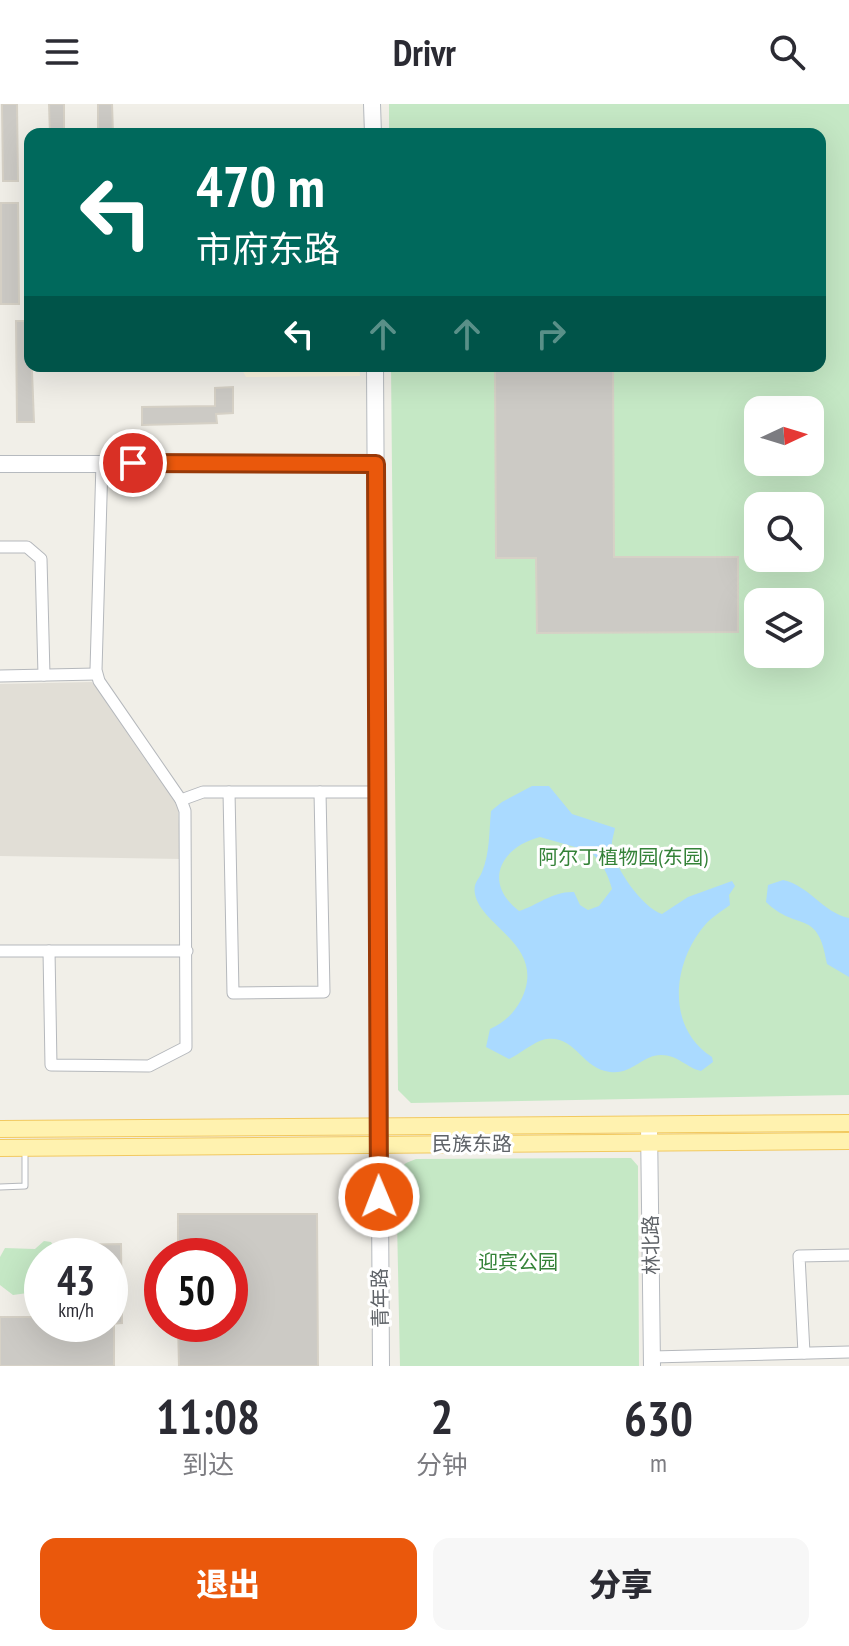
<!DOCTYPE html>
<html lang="zh">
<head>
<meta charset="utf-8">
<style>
	:root { --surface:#fff; --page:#f7f7f7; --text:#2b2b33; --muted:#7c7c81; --accent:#ea580c }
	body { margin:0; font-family:"PT Sans Narrow","Noto Sans SC",sans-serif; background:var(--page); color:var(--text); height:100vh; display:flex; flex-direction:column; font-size:30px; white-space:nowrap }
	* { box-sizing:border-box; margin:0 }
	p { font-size:26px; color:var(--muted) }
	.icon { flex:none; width:44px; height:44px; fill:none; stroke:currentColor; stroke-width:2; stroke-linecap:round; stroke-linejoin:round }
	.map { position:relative; height:1262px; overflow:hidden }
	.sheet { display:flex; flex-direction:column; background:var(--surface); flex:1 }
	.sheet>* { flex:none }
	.banner { position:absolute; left:24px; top:24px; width:802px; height:244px; border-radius:16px; box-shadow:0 8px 32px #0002; background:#00695c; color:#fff; overflow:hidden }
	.needle { width:52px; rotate:86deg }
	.tools { position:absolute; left:744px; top:292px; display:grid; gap:16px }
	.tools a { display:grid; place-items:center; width:80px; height:80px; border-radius:16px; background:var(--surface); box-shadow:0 8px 32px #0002; font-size:40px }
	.speed { position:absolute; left:24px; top:1134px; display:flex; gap:16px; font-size:40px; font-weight:700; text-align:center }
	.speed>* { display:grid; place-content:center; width:104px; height:104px; border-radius:50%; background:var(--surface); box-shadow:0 8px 32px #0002; line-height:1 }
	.speed small { font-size:20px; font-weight:400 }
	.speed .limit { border:12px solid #d22; background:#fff; color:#111 }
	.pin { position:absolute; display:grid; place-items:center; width:68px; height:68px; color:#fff; margin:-34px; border:4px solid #fff; border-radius:50%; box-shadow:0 2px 8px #0007 }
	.me { position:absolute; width:88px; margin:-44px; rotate:359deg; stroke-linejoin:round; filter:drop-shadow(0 0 6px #0008) }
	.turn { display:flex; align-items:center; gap:28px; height:168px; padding:0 40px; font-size:36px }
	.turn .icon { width:104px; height:104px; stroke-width:2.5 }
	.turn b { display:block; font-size:56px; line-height:68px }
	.lanes { display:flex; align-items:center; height:76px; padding:0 40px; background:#0003; justify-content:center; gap:40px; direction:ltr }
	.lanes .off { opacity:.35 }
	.eta { display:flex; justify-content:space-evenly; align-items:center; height:136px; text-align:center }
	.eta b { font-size:48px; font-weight:800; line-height:56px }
	.button { display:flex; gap:16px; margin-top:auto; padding:16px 40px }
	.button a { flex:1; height:92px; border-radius:16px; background:var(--accent); color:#fff; font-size:32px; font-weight:800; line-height:92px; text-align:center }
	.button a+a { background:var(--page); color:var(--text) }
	header { display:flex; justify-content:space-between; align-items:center; height:104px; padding:0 40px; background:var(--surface); font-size:36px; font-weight:800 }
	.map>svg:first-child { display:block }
	.commercial { fill:#fef7e0 }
	.education { fill:#e1ded6 }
	.green { fill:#c5e8c5; fill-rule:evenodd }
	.water { fill:#aadaff; fill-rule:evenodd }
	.building { fill:#cccac5; stroke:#d6d1c6; stroke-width:2 }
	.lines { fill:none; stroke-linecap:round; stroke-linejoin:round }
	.lane-casing { stroke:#b5b8bc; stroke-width:7 }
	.street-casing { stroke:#b5b8bc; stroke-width:13 }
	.secondary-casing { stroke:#b6babf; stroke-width:18 }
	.primary-casing { stroke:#f2c960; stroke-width:18 }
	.lane { stroke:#fff; stroke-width:5 }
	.street { stroke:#fff; stroke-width:11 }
	.secondary { stroke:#fff; stroke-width:16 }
	.primary { stroke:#fff2af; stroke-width:16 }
	.route-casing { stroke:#983908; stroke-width:20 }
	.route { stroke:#ea580c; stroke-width:14 }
	.labels { text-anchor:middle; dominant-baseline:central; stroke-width:6; stroke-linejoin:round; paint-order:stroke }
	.park-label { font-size:20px; fill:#348238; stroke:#fff }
	.street-label { font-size:20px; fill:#5f6368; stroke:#fff }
</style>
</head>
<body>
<header><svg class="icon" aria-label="menu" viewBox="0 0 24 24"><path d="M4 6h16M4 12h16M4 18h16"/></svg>Drivr<svg class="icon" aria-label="search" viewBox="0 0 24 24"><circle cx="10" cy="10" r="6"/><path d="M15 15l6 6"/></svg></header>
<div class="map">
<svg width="849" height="1262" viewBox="0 0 849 1262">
	<rect width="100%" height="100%" fill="#f1efe8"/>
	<path class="commercial" d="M240,262H359L360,272L246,273Z"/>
	<path class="education" d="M92,578L178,703L181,755L0,752V580Z"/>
	<g class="green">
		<path d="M389,0H849V991L411,999L398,986L391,262H820V30H389ZM758,306H810V358H758ZM758,402H810V454H758ZM758,498H810V550H758Z"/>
		<path d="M631,1054L638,1062V1071L639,1262H400L396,1068L406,1059L416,1055Z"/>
		<path d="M44,1137L51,1138L59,1152H42V1182L35,1188L13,1191L0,1181V1153L5,1144L35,1145Z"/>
	</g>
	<g class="water">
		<path d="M532,682H549L572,710L615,724C614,730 611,738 612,743C614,764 643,804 662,810L688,793L732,777L735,782L729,791L730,801C722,807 712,813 705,821C673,858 665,923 712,953L713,958L701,967C687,964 678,951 661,951C642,951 632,971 610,968C582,965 576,932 547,935C536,936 520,950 509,955L486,943L490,925C504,919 514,909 521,896C548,842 481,823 475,790C473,779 478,777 482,768C490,749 489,727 491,707L502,698ZM540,733L589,747C601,756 608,770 612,785L599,802L588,806L580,801L574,788C553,787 538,801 519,807C482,778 501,743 540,733Z"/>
		<path d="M783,776C810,782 822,808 849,814V873L827,860C818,803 798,829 766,798L768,781Z"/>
	</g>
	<g class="building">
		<path d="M2,0H17L18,77H3Z"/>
		<path d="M49,0H64V30H50Z"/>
		<path d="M98,0H112L113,30H98Z"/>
		<path d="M1,99H18L19,200H1Z"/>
		<path d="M16,217H30L34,318H17Z"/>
		<path d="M533,262H613L614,453H738V528L537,529L536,454H496L495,264Z"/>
		<path d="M233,283V309L216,310L217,319L142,321V303L215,302V284Z"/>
		<path d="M178,1110H317L318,1262H179L178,1220H233V1152H178Z"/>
		<path d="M121,1140L122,1219L110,1220V1152H67L66,1141Z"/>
		<path d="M0,1213H42V1220H114V1262H0Z"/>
	</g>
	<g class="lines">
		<g class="lane-casing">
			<path id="lane" d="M0,1083L25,1082V1045"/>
		</g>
		<g class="street-casing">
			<g id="street">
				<path d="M0,443H27L41,455L44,571"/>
				<path d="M0,572L96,570"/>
				<path d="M229,688L233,889L324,888L320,688"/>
				<path d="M181,696L203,688H377"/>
				<path d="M0,847H187"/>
				<path d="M49,847L51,961L149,962L186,943L185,707L181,696L99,577L96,566L102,359"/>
				<path d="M804,1249L799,1152L849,1151"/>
				<path d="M652,1253L849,1248"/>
			</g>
		</g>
		<g class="secondary-casing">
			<g id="secondary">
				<path d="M372,0L373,30"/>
				<path d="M375,262L381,1262"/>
				<path d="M0,360H376"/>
				<path d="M649,1021L652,1262"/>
			</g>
		</g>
		<g class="primary-casing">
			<g id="primary">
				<path d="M0,1025L849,1019"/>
				<path d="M0,1044L849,1037"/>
			</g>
		</g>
		<use href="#lane" class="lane"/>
		<use href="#street" class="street"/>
		<use href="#secondary" class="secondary"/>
		<use href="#primary" class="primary"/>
	</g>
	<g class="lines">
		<g class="route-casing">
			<path id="route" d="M133,359L376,360L379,1093"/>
		</g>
		<use href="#route" class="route"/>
	</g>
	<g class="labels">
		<g class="park-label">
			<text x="623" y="753">阿尔丁植物园(东园)</text>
			<text x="518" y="1158">迎宾公园</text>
		</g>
		<g class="street-label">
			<text x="472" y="1040">民族东路</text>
			<text transform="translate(651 1141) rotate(-91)">林北路</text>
			<text transform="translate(380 1194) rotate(-91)">青年路</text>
		</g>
	</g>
</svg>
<div class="tools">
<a><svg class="needle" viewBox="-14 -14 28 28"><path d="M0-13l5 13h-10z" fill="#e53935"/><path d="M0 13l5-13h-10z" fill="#7c7c81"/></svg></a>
<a><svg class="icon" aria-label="search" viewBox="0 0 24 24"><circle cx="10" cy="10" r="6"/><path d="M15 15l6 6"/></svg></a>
<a><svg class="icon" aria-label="layers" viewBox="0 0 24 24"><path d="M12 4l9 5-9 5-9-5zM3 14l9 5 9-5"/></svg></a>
</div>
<div class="speed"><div>43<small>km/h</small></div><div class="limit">50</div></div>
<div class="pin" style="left:133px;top:359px;background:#d93025"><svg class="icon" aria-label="arrive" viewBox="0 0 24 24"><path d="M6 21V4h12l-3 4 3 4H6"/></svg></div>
<svg class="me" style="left:379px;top:1093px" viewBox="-20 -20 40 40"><circle r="17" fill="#ea580c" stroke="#fff" stroke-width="3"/><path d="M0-11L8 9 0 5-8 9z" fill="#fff"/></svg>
<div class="banner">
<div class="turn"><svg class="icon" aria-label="left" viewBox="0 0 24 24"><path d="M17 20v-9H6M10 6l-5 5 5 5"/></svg><div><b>470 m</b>市府东路</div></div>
<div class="lanes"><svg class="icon" aria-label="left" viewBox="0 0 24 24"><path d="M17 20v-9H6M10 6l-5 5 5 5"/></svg><svg class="icon off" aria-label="ahead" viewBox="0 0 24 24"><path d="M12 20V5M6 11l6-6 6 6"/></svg><svg class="icon off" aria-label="ahead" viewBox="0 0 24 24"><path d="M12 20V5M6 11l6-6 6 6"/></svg><svg class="icon off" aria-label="right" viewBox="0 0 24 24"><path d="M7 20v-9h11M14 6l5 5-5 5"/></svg></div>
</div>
</div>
<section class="sheet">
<div class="eta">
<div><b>11:08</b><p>到达</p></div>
<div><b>2</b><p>分钟</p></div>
<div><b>630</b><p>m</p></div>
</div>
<div class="button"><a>退出</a><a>分享</a></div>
</section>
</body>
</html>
